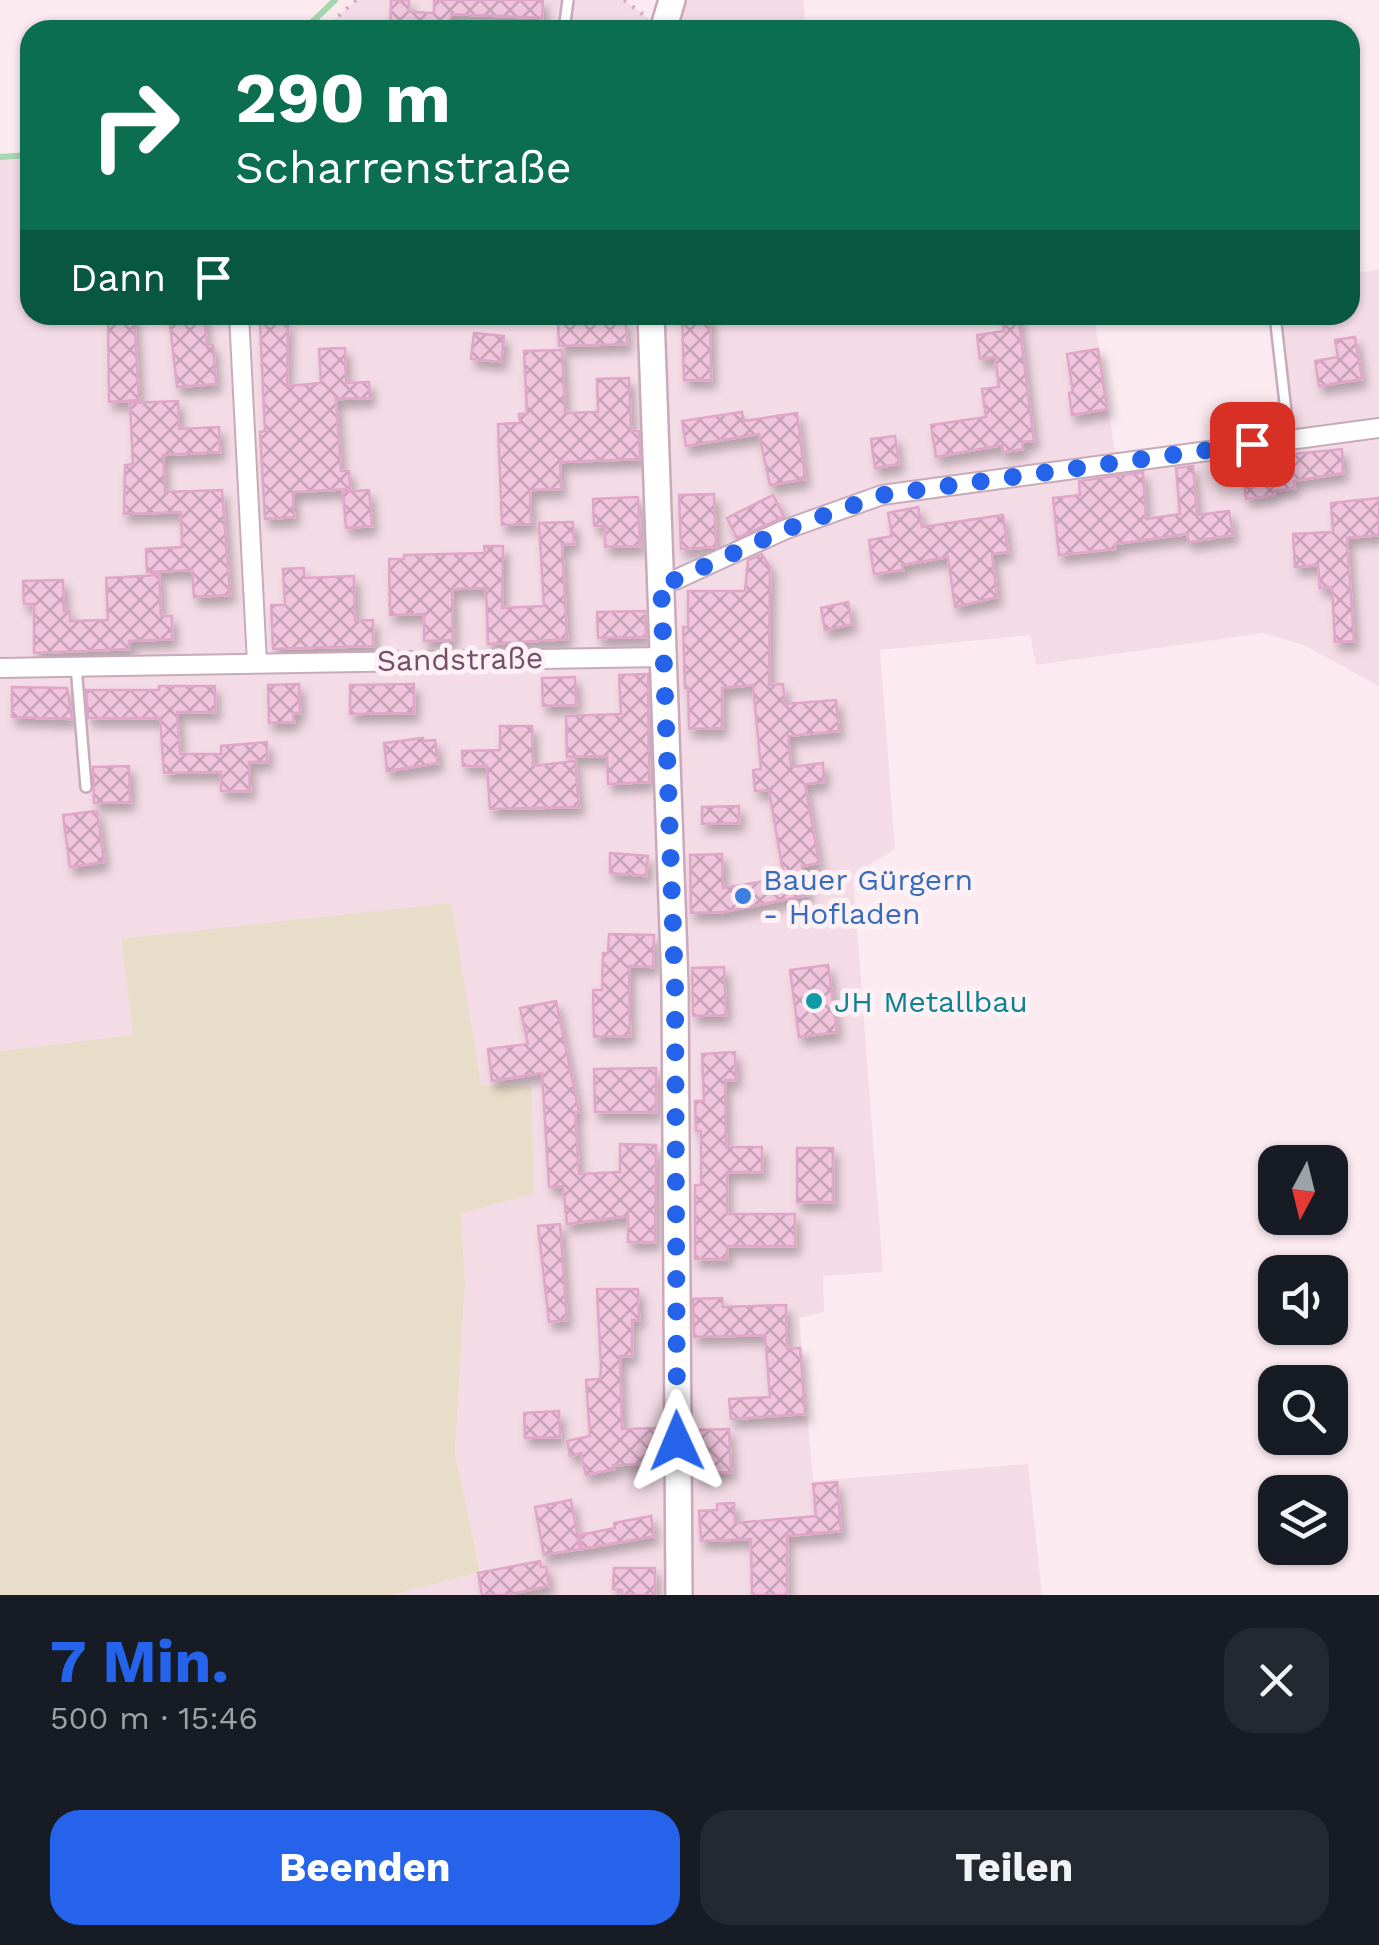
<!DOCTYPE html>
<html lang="de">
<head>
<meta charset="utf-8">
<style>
	:root { --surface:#171b24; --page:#242831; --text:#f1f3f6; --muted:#9ea1a6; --accent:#2563eb }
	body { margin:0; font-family:"Work Sans",sans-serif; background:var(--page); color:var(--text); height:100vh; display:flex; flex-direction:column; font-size:38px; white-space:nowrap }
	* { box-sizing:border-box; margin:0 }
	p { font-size:32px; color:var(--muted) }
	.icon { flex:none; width:55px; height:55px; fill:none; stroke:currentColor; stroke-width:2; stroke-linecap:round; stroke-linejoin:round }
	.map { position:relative; height:1595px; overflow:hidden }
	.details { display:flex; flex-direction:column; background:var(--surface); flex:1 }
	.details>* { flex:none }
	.banner { position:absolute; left:20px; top:20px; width:1340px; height:305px; border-radius:30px; box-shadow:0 2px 8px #0004; background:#0b6e4f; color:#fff; overflow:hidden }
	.needle { width:65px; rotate:187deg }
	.tools { position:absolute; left:1258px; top:1145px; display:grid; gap:20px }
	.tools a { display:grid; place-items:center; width:90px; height:90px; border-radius:20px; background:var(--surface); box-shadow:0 2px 8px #0004; font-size:50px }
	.pin { position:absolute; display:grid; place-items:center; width:85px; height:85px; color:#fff; margin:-42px; border-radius:20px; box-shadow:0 5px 15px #0006 }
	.me { position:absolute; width:110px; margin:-55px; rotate:359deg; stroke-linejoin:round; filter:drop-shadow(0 0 8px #0008) }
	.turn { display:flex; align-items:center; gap:35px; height:210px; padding:0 50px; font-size:45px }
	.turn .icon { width:130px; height:130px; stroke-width:2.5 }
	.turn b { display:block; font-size:70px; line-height:85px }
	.then { display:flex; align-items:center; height:95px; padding:0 50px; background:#0003; gap:20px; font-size:38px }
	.round { display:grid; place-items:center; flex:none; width:105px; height:105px; border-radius:30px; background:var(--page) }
	.summary { display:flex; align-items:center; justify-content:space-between; height:170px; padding:0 50px }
	h1 { font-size:60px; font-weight:700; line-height:75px; color:var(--accent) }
	.button { display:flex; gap:20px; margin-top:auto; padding:20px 50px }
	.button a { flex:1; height:115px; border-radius:30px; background:var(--accent); color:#fff; font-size:40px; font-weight:700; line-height:115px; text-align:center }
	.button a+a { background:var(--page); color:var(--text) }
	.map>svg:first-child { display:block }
	.residential { fill:#f4dce6 }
	.grass { fill:#e8ddc9 }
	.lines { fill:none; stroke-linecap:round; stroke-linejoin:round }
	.stream { stroke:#a7d5b0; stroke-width:6 }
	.building { fill:url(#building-cross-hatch); stroke:#e0a5c7; stroke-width:2.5; filter:url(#shadow) }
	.service-casing { stroke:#c8abbb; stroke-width:14 }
	.minor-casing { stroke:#c8abbb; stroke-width:22 }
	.secondary-casing { stroke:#cba9bb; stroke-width:30 }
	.path { stroke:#d4a7c1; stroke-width:4; stroke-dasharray:2.5 8; stroke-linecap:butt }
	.service { stroke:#fff; stroke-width:9 }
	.minor { stroke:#fff; stroke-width:18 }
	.secondary { stroke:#fff; stroke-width:25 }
	.route { stroke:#2563eb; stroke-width:18; stroke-dasharray:0 32.4 }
	.shop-dot { fill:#3f7fe0; stroke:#fef1f5; stroke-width:4 }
	.culture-dot { fill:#0f9aa8; stroke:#fef1f5; stroke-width:4 }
	.labels { text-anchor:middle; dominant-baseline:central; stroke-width:10; stroke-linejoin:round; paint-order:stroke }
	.street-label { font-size:30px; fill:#754f66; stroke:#fef1f5 }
	.shop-label { font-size:30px; fill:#366cbe; stroke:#fef1f5; text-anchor:start }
	.culture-label { font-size:30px; fill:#0d838f; stroke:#fef1f5; text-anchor:start }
</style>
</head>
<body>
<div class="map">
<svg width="1379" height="1595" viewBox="0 0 1379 1595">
	<defs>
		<pattern id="building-cross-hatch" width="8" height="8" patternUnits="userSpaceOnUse" patternTransform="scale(2.5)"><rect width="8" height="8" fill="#efc4dc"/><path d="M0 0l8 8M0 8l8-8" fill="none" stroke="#c6a2b6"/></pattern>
		<filter id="shadow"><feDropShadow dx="4.5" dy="8" stdDeviation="5" flood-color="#0004"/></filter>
	</defs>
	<rect width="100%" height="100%" fill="#fbeaf0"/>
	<g class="residential">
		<path d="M356,0H624L650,20L664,24L672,0H803L806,30H323Z"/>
		<path d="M30,155V315H1094L1115,452L1289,432L1275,315H1350V274L1379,269V686L1306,646L1263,633L1036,665L1030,635L880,650L895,849L853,875L883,1272L823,1276L824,1312L799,1318L813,1481L1028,1464L1042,1595H391L480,1572L455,1453L465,1282L461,1213L534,1193L481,1085L121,939L133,1035L0,1051V157Z"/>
	</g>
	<path class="grass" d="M451,903L481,1085L531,1086L534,1194L461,1213L465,1282L455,1453L480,1572L391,1595H0V1051L133,1035L121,939Z"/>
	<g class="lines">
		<g class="stream">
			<path d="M304,30L335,0"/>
			<path d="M0,157L30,155"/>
		</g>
	</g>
	<g class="building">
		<path d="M391,0H409V12L434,13V0H543L542,18L451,14L450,30H390Z"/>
		<path d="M108,315H134L139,400L109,402Z"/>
		<path d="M169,315H204L207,345H213L216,384L177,387Z"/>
		<path d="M682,315H710L711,380H684Z"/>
		<path d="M1002,315H1018L1034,441L1022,442L1023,449L1003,452L1002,445L936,457L931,425L986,417L982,389L999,387L995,357L980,359L977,335L1004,331Z"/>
		<path d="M626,320L627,344L559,346L558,323Z"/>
		<path d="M288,322L287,386L321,383L319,349L345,348L346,383L369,382L370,398L336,399L341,471H349L350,489L293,492L294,517L265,519L260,432L265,431L260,324Z"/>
		<path d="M474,333L504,336L501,362L471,359Z"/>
		<path d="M1355,337L1362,379L1319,386L1315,361L1338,357L1335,340Z"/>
		<path d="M1098,349L1107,409L1072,415L1069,393L1073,392L1067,354Z"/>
		<path d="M562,350L565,413L598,412L597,379L629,378L631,431H639L640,459L560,462L561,489L530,490L531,524L502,525L498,424L520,423L519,414H527L524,351Z"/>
		<path d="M178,401L179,429L219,427L220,452L163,455L165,492L222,490L230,595L194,597L192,570L147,572L146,549L182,547L181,512L124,514L125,465L133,464L130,403Z"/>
		<path d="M742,412L744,421L797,413L805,479L770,485L759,434L686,446L682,421Z"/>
		<path d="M895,436L899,464L875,468L871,439Z"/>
		<path d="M1342,449L1343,473L1294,481L1295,488L1274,491V495L1246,499L1241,459Z"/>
		<path d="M1193,466L1197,515L1229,511L1233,535L1189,542L1187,534L1115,544V549L1059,555L1053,498L1080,495L1079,481L1143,472L1146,519L1180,514L1176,468Z"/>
		<path d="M369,490L372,526L346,528L343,492Z"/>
		<path d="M714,494L716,547L681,549L679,495Z"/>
		<path d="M773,495L784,517L737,538L727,518Z"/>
		<path d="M638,497L640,546L605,547V526H594L593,499Z"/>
		<path d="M1379,498V535L1347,538L1354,641L1335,642L1332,587L1320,588L1318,565L1295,567L1293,534L1333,532L1331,503Z"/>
		<path d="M918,507L922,527L1003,515L1008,552L992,554L997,597L955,607L948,557L902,565L903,570L874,574L869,540L892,536L888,513Z"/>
		<path d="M573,522L574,544H562L567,639L488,644L486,588L452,589L453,640L424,641V614L390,615L389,559H404V555L485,553L484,546H503L502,608L544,606L539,523Z"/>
		<path d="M762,554L770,568L769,685L783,684L785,704L836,700L839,731L788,736L791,767L823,763L824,782L805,784L819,863L802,866L808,895L723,912L691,913L690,855L722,854L723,888L784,878L769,790L755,791L753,770L761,769L753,685L722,688V728L689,729L688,688H685L683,627H688V591H745L748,560Z"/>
		<path d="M304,568V578L354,576L355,621L373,620V646L273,649L271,605H285L283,569Z"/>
		<path d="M159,575L161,616H172V639L129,641V649L34,653V604H24L23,581L63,580L64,611H70V621L108,620L106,578Z"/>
		<path d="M848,602L852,624L825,630L821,608Z"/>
		<path d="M645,611L646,637L598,638L597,612Z"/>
		<path d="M648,674L649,782L608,784L607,756L567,757L566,716L621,714L619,675Z"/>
		<path d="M575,677L576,705L543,706L542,678Z"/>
		<path d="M299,684L300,713H293L294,722L269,723L268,685Z"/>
		<path d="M414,684V713L350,714V685Z"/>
		<path d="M159,686H215V712H177L180,754H221V746L267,742V762H249L250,791H221V772L164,773L160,718H88L86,690H159Z"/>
		<path d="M12,687L67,688L72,719L12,717Z"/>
		<path d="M500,726H532L533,766L575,761L579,807L490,809L487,766H463L462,751L500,750Z"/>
		<path d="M423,738V741L435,740L438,763L387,771L384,743Z"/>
		<path d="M129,766L130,802L94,803L93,767Z"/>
		<path d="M739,806V823L702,824V807Z"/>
		<path d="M97,811L104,862L70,867L63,815Z"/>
		<path d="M610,853L648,856L646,876L610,873Z"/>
		<path d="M609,934L654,935L653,967L629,966L630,1036L594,1037L593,990H602L603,953H608Z"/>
		<path d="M828,965L837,1032L799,1037L790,970Z"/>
		<path d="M724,967L726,1015L693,1016L692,968Z"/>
		<path d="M556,1001L579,1112H575L579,1174L620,1172V1144L656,1145L655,1242H628V1216L567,1224L563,1186L549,1187L542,1073L492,1081L488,1049L528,1044L520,1008Z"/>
		<path d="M735,1052L736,1080H725L726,1147H762V1172H727V1214H795V1246H727V1259H695V1185H701V1131H696L695,1101H704L702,1054Z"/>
		<path d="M656,1068V1112H595L594,1069Z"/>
		<rect x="797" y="1148" width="36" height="54"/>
		<path d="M560,1224L567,1320L549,1322L538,1226Z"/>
		<path d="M597,1289H638L639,1320H632V1356H620L622,1429L658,1428L659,1464L613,1465L614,1469L586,1475L581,1453L570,1456L567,1441L590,1436L586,1380L600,1379L601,1367Z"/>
		<path d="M722,1298L723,1307L786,1305L787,1349L800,1348L805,1414L731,1419L729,1399L770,1397L765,1335L694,1337L693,1299Z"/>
		<path d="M559,1411L560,1437L525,1438L524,1413Z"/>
		<path d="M729,1429L731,1472L700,1473L698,1430Z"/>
		<path d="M837,1482L841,1531L787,1536V1595H752L751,1539L701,1541L699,1511L717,1510V1504L734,1503L735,1523L816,1516L813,1484Z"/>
		<path d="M571,1500L580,1549L544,1555L535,1507Z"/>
		<path d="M651,1516L654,1536L582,1549L580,1535L615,1528L614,1523Z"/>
		<path d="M540,1561L541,1567H546L549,1586L506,1595H482L478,1573Z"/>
		<path d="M614,1568H655V1595H622V1590L613,1589Z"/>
	</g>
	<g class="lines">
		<g class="service-casing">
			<g id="service">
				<path d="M564,30L568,0"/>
				<path d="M1275,315L1289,438"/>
				<path d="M76,666L86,787"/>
			</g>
		</g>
		<g class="minor-casing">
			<g id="minor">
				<path d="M239,315L257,663"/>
				<path d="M661,580H675L784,530L882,495L1379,428"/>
				<path d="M0,668L664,657"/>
			</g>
		</g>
		<g class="secondary-casing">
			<g id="secondary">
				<path d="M663,30L672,0"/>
				<path d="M651,315L675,986L679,1595"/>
			</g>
		</g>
		<g class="path">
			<path d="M624,0L644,15"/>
			<path d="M323,30L356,0"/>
		</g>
		<use href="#service" class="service"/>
		<use href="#minor" class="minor"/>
		<use href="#secondary" class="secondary"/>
	</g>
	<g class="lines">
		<path class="route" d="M677,1441L675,986L661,580H675L784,530L882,495L1252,444"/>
	</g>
	<circle class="shop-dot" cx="743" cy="896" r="10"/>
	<circle class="culture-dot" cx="814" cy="1001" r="10"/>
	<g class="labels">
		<g class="street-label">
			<text transform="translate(460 659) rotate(-1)">Sandstraße</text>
		</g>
		<g class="shop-label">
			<text x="763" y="879">Bauer Gürgern<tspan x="763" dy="34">- Hofladen</tspan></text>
		</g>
		<g class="culture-label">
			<text x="834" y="1001">JH Metallbau</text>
		</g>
	</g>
</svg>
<div class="tools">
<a><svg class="needle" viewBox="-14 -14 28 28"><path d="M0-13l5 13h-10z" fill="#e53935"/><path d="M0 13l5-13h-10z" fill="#9ea1a6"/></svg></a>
<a><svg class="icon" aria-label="sound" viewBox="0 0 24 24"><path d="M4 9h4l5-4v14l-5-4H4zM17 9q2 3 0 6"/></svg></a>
<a><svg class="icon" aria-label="search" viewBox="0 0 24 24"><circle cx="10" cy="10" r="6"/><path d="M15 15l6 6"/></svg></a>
<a><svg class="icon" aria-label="layers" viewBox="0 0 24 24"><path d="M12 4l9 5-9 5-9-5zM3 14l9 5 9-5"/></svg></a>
</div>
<div class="pin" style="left:1252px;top:444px;background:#d93025"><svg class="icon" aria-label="arrive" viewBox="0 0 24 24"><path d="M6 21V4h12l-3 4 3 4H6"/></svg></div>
<svg class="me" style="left:677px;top:1441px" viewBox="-20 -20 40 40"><path d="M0-17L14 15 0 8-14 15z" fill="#2563eb" stroke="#fff" stroke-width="4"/></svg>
<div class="banner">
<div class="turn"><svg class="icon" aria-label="right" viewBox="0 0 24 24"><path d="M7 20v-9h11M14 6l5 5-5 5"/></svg><div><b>290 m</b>Scharrenstraße</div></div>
<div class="then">Dann<svg class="icon" aria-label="arrive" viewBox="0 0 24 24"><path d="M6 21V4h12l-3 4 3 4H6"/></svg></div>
</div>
</div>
<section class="details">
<div class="summary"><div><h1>7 Min.</h1><p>500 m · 15:46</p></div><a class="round"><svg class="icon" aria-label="close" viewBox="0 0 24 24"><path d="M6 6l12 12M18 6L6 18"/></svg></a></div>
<div class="button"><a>Beenden</a><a>Teilen</a></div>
</section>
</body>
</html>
